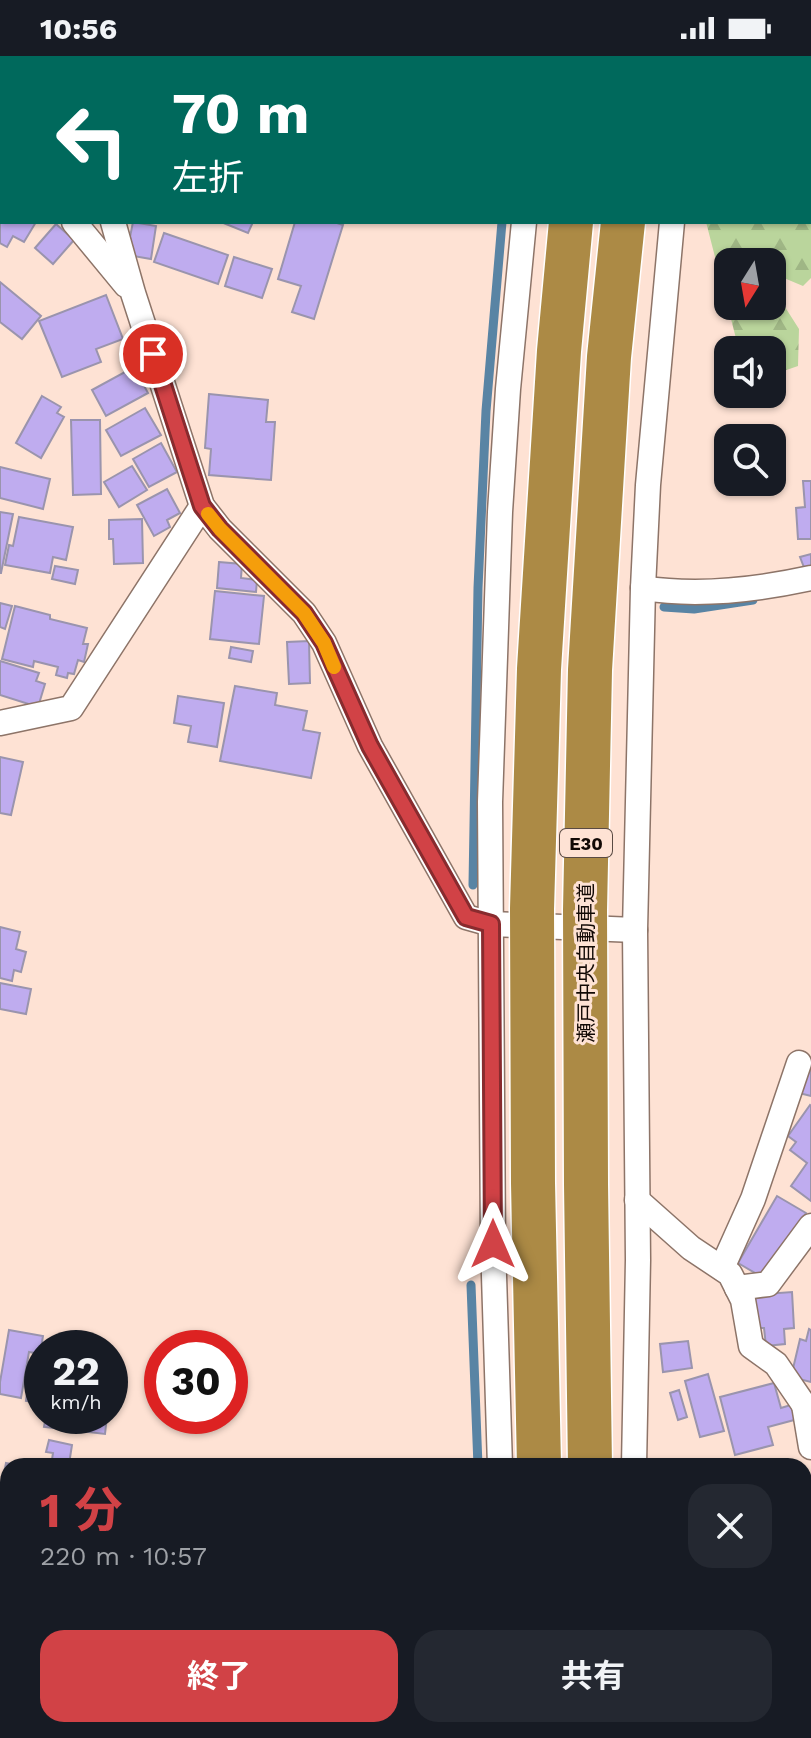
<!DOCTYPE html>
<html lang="ja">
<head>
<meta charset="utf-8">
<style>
	:root { --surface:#171b24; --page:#242831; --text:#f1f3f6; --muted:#9ea1a6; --accent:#d14246 }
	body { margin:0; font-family:"Work Sans","Noto Sans JP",sans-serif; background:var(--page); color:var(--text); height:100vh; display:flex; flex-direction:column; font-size:30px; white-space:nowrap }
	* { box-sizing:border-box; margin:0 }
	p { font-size:26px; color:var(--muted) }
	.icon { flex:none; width:44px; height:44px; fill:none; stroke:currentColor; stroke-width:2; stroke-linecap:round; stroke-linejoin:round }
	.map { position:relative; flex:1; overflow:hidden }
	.panel { position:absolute; left:0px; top:1402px; width:812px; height:280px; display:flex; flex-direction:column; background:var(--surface); border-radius:24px 24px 0 0; box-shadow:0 2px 6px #0004 }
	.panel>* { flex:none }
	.banner { position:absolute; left:0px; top:0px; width:812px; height:168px; box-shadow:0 2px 6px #0004; background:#00695c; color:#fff; overflow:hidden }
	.needle { width:52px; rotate:191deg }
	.buttons { position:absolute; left:714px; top:192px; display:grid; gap:16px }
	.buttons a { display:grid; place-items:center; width:72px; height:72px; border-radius:16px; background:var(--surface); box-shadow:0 2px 6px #0004; font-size:40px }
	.speed { position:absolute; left:24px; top:1274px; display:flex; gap:16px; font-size:40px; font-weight:700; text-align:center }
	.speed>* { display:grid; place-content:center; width:104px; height:104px; border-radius:50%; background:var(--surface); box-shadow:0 2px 6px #0004; line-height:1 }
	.speed small { font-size:20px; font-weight:400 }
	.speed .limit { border:12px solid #d22; background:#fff; color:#111 }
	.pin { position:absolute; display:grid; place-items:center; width:68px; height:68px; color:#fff; margin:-34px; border:4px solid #fff; border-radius:50%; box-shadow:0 2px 8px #0007 }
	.me { position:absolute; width:88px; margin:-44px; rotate:0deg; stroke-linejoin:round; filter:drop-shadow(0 0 6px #0008) }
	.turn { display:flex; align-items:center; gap:28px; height:168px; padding:0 40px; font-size:36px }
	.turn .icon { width:104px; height:104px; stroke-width:2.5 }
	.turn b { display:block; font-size:56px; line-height:68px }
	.round { display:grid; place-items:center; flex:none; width:84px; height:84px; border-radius:24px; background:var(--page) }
	.summary { display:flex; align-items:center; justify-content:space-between; height:136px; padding:0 40px }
	h1 { font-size:48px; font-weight:700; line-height:60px; color:var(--accent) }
	.button { display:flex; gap:16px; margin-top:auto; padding:16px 40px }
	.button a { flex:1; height:92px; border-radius:24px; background:var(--accent); color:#fff; font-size:32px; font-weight:700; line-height:92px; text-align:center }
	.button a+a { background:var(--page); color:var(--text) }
	.status { display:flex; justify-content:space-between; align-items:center; height:56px; padding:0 40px; background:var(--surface); direction:ltr }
	.status svg { height:22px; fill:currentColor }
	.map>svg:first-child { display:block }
	.forest { fill:url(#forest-firs) }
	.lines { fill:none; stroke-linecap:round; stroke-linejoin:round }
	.stream { stroke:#5984a4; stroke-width:9 }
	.building { fill:#bfacef; stroke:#9a94ad; stroke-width:2 }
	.minor-casing { stroke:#8d7468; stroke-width:27 }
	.motorway-casing { stroke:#fff; stroke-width:47 }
	.minor { stroke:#fff; stroke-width:24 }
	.motorway { stroke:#ac8a45; stroke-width:44 }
	.motorway-bridge-casing { stroke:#fff; stroke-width:47; stroke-linecap:butt }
	.motorway-bridge { stroke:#ac8a45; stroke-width:44 }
	.route-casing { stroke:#882b2e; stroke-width:20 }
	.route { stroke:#d14246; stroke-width:14 }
	.slow { stroke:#f59e0b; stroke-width:14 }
	.labels { text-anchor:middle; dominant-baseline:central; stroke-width:6; stroke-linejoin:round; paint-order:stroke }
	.shield { fill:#fee2d4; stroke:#594a43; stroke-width:2 }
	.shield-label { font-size:18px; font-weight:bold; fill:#120905 }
	.street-label { font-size:20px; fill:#120905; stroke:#fee2d4 }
</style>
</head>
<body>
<div class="status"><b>10:56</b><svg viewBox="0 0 49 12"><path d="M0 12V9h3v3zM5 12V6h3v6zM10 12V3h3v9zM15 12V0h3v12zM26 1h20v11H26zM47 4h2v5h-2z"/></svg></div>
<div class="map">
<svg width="811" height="1682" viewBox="0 0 811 1682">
	<defs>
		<pattern id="forest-firs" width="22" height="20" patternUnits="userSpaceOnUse" patternTransform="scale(2)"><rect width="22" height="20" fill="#bad59c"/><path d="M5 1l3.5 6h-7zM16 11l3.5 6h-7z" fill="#9fb685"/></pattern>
	</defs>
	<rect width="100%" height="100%" fill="#fee2d4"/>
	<path class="forest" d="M705,0H811V222L803,230L772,217V206H728V250H772V247L785,251L799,273L798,310L772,319V294H739L706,166H810V2H705Z"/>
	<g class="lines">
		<g class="stream">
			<path d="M518,2V0"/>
			<path d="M664,551L694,553L753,544"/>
			<path d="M473,829L478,532L486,355L502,166"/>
			<path d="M471,1229L478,1410"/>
			<path d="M492,1674L493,1682"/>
		</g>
	</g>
	<g class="building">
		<path d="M0,0H76L75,2H2V16L0,15Z"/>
		<path d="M0,117L2,118V166H36L24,186L13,180L7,191L0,187Z"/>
		<path d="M133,166L156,170L151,203L133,200L130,181Z"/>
		<path d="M221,166H253L248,177Z"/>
		<path d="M295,166H334L343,169L314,263L292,256L301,230L278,223Z"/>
		<path d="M56,168L74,184L53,208L35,192Z"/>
		<path d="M164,177L228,199L218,228L154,206Z"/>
		<path d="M234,201L272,213L262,242L225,230Z"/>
		<path d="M0,226L41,260L22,283L0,266Z"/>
		<path d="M106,239L123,283L96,293L101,306L62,321L39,265Z"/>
		<path d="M134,311L148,337L106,360L92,334Z"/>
		<path d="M209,338L268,344L266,366H275L271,424L209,419L211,393L205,392Z"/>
		<path d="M42,340L61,351L57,357L64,361L41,402L16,387Z"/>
		<path d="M145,352L161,379L121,400L106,374Z"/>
		<path d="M71,364H100L101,438L73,439Z"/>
		<path d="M161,387L177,416L149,431L133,403Z"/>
		<path d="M132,410L147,434L119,451L104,426Z"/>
		<path d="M0,411L50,423L43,453L0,442Z"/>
		<path d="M803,425H811V483H798L796,452L805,451Z"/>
		<path d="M167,433L180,457L167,464L170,471L154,480L137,449Z"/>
		<path d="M0,456L13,458L1,517H0Z"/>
		<path d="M19,461L73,471L66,504L53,501L50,517L5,509L9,489L13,490Z"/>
		<path d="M142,463L143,507L114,508L113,483H109V464Z"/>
		<path d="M811,498V512L805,514L800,501Z"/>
		<path d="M219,506L242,508L241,522L257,524L256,536L217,532Z"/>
		<path d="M55,510L78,514L75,528L52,523Z"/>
		<path d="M215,535L264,540L259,588L210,583Z"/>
		<path d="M0,547L12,550L5,573L0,571Z"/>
		<path d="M15,550L50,559V563L87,572L83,588H88L84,606L78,604L74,618L68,617L67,622L56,619L58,611L34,605L33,611L2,603Z"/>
		<path d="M309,585L310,627L289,628L287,586Z"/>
		<path d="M231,591L253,595L251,606L229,602Z"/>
		<path d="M0,605L39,617L36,625L45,628L38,651L0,639Z"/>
		<path d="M235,630L277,637L275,649L307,655L303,674L320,677L311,722L220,705Z"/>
		<path d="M178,640L224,647L217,691L188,686L191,670L174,667Z"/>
		<path d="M0,701L23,706L11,759L0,757Z"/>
		<path d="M0,871L20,876L16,893L26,896L21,916L14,914L12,925L0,922Z"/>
		<path d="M0,927L31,933L26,958L0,953Z"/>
		<path d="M808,1007H811V1040L799,1037Z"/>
		<path d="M810,1049L811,1050V1145L791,1130L807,1107L790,1094L796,1086L788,1080Z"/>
		<path d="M777,1140L806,1157L767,1224L738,1207Z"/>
		<path d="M792,1236L794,1272L784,1273L785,1288L766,1290L764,1272H753L751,1239Z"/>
		<path d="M809,1273L811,1274V1326L791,1321L800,1283L806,1285Z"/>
		<path d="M9,1274L43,1280L40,1298L29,1296L21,1342L0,1338V1326Z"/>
		<path d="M688,1285L692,1312L663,1316L660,1288Z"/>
		<path d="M31,1307L42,1309V1347L26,1345Z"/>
		<path d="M708,1318L724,1375L700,1381L685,1325Z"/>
		<path d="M774,1327L781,1352L794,1348L798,1363L768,1371L773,1389L735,1399L720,1341Z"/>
		<path d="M679,1334L687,1361L678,1364L670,1337Z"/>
		<path d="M46,1360H107L105,1378L44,1371Z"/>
		<path d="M49,1384L72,1389L69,1408L78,1410H51L53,1397L46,1396Z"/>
		<path d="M6,1407L22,1410H8V1441L0,1439Z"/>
		<path d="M807,1416L811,1436V1460L804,1462V1417Z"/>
		<path d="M804,1543L811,1545V1602L804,1601Z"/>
		<path d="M804,1617L811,1619V1643L804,1641Z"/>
		<path d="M686,1674H758L756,1682H683Z"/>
		<path d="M769,1674H774L796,1682H766Z"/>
	</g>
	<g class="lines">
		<g class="minor-casing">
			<g id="minor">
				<path d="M678,0V2"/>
				<path d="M135,2L136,0"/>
				<path d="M539,2V0"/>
				<path d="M0,102L2,104"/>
				<path d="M74,166L126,229"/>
				<path d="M113,166L133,237L202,450L220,473L304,557L324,587L370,690L466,861L491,868L635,874"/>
				<path d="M643,532C699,541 756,534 811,522"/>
				<path d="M0,667L71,652L202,450"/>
				<path d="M637,1144L691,1192L730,1218L743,1244L751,1290L776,1308L804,1349L811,1350"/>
				<path d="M722,1212L753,1143L799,1007"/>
				<path d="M737,1232L768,1228L811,1170"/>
				<path d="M804,1349L811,1391"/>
				<path d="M500,1410L493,1188L490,746L500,456L508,333L524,166"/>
				<path d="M634,1410L638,1204L635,874L643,532L648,429L672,166"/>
				<path d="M0,1459L8,1461"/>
				<path d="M516,1674L517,1682"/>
				<path d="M328,1682H335"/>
				<path d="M626,1682V1674"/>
			</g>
		</g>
		<g class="motorway-casing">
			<g id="motorway">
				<path d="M591,2L592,0"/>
				<path d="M643,2V0"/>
				<path d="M547,1674L548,1682"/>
				<path d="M599,1674L600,1682"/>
			</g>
		</g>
		<use href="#minor" class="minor"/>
		<use href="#motorway" class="motorway"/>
		<g class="motorway-bridge-casing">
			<g id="motorway-bridge">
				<path d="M539,1410L533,1127L532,853L539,613L559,295L571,166"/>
				<path d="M590,1410L586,1128L585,854L590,614L609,301L623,166"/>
			</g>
		</g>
		<use href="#motorway-bridge" class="motorway-bridge"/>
	</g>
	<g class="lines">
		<g class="route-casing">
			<path id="route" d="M153,298L202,450L220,473L304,557L324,587L370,690L466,861L491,868L493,1188"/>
		</g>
		<use href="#route" class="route"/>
		<path class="slow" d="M208,458L220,473L304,557L324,587L334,611"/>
	</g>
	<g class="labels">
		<rect class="shield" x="560" y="773" width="52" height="28" rx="6"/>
		<g class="shield-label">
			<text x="586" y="787">E30</text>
		</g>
		<g class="street-label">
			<text transform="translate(586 907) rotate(-90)">瀬戸中央自動車道</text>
		</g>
	</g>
</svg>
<div class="buttons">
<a><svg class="needle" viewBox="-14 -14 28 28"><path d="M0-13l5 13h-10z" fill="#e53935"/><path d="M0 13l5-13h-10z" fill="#9ea1a6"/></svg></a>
<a><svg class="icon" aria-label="sound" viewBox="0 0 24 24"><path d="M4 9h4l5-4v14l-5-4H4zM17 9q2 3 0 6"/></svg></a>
<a><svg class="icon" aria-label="search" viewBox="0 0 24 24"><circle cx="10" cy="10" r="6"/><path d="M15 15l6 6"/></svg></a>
</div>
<div class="speed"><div>22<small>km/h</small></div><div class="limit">30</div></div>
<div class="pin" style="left:153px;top:298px;background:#d93025"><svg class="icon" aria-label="arrive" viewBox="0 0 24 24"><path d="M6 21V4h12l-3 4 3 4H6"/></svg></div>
<svg class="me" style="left:493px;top:1188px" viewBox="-20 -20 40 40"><path d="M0-17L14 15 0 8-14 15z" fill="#d14246" stroke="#fff" stroke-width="4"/></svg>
<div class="banner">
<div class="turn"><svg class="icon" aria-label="left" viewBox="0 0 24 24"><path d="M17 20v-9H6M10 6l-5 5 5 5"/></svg><div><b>70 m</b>左折</div></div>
</div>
<section class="panel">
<div class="summary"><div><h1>1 分</h1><p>220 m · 10:57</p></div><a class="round"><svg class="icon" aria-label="close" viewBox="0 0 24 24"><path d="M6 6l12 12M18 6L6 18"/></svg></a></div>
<div class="button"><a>終了</a><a>共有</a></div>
</section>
</div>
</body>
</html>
